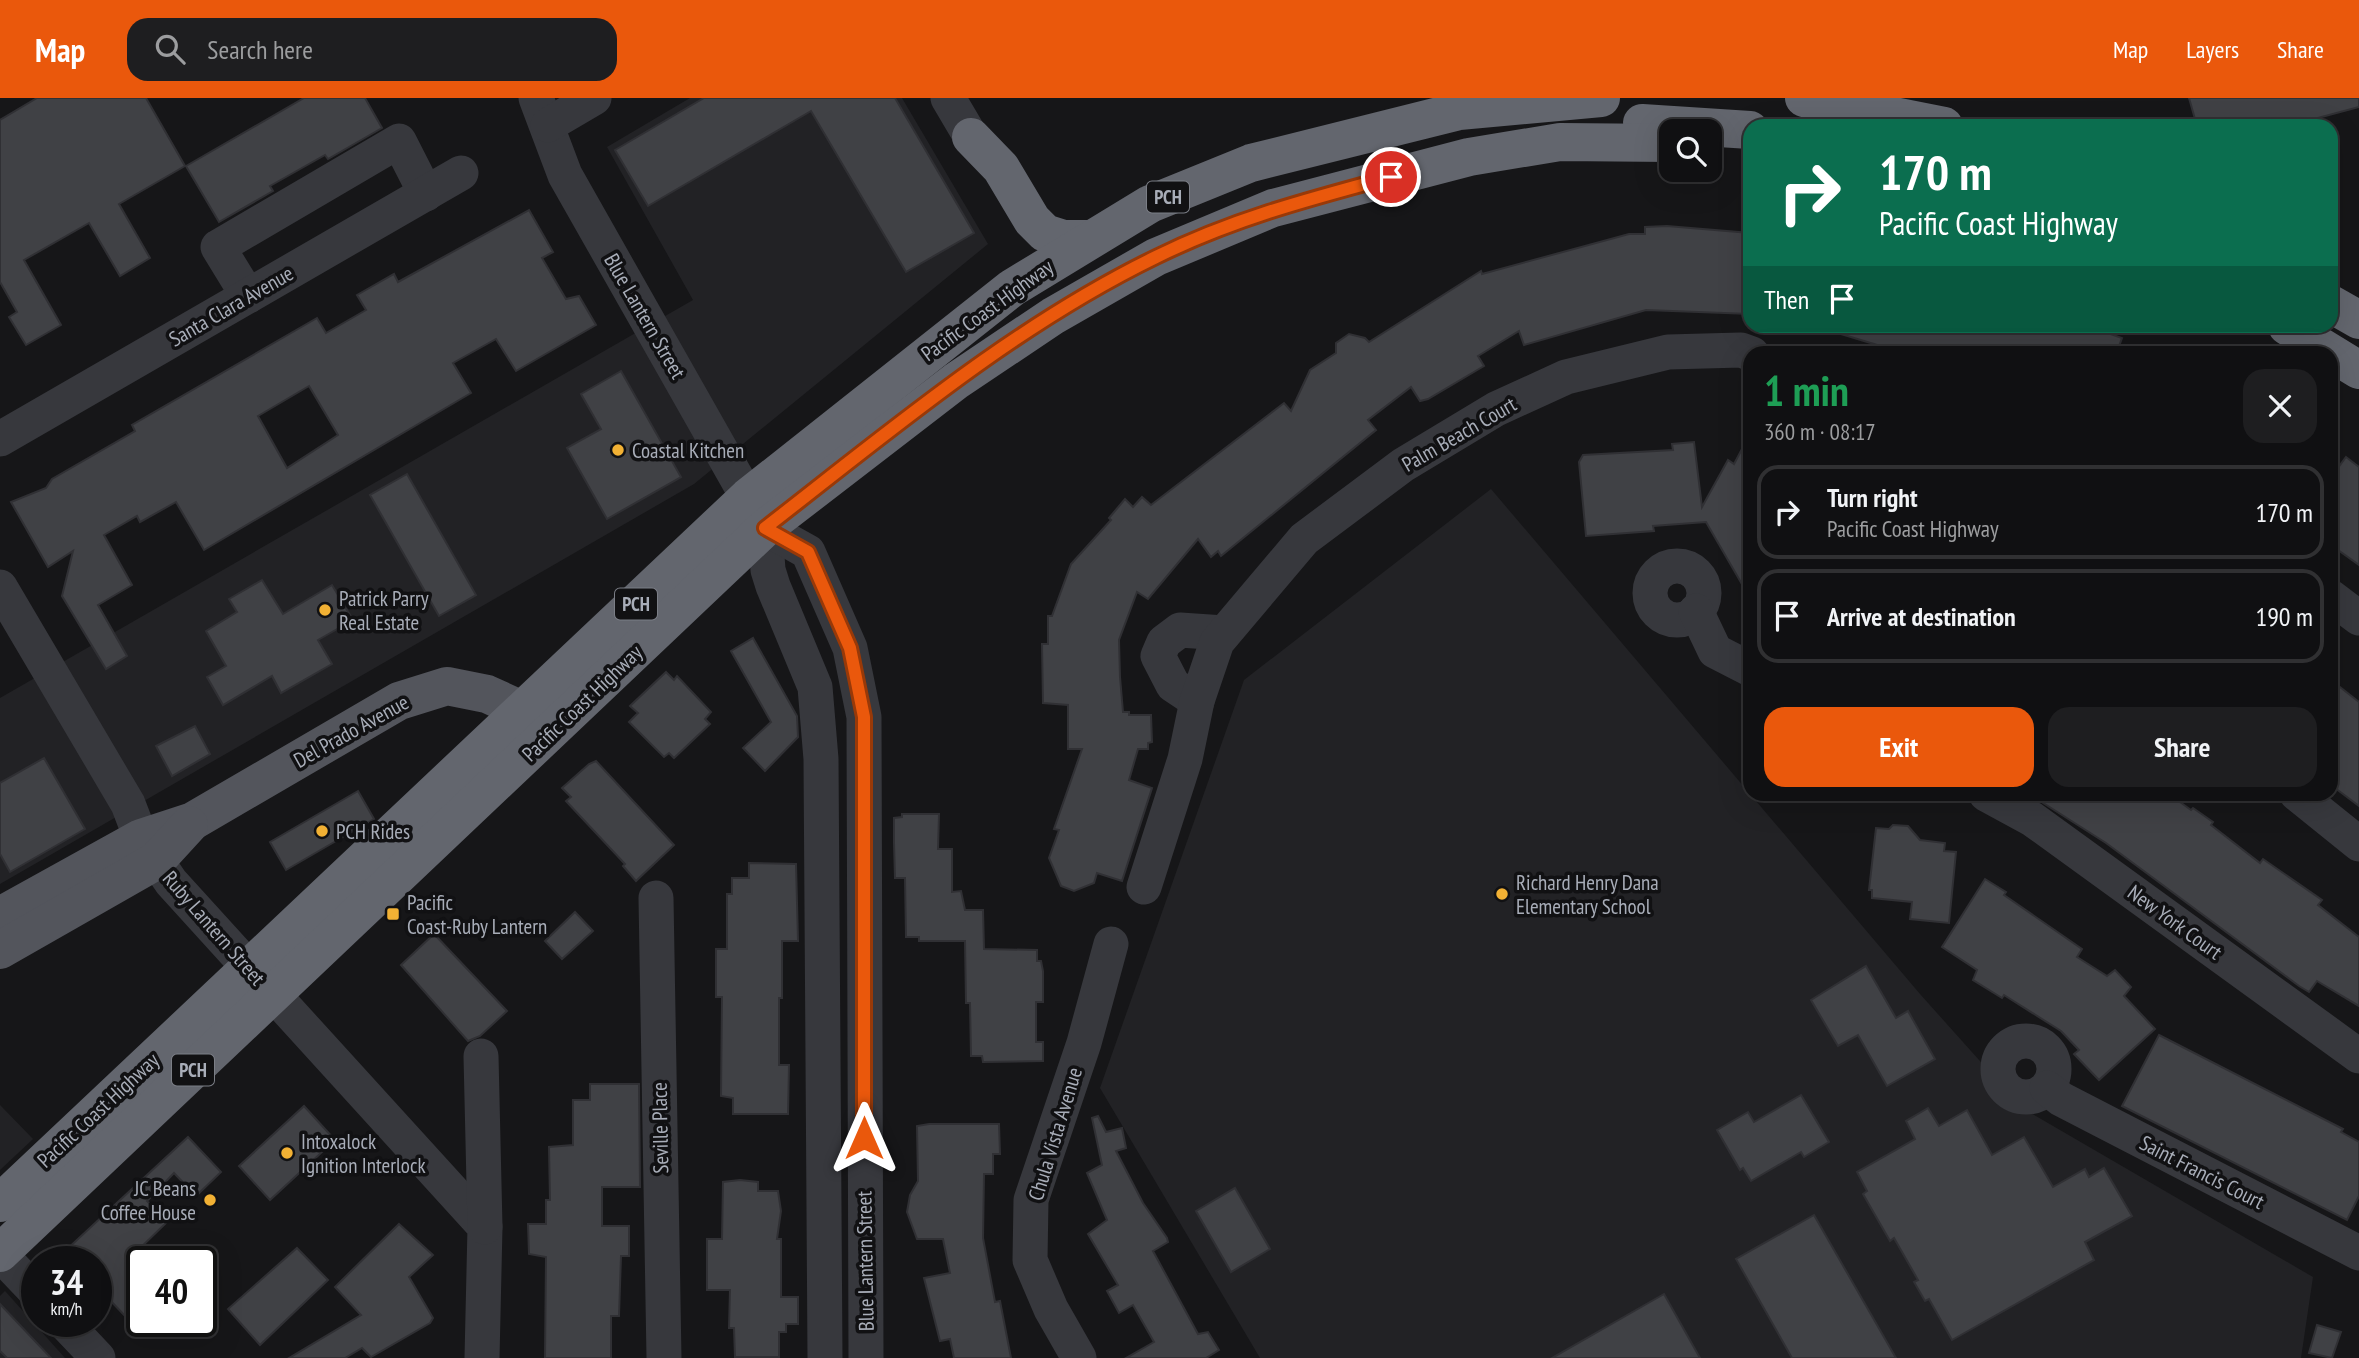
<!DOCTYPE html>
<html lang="en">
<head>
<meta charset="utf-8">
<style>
	:root { --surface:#101012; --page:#1e1e20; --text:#f1f3f6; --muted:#9c9d9f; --line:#303032; --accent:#ea580c }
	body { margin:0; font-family:"PT Sans Narrow",sans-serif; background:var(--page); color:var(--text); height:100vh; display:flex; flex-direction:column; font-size:26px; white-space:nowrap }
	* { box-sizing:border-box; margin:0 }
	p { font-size:23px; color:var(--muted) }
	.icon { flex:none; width:38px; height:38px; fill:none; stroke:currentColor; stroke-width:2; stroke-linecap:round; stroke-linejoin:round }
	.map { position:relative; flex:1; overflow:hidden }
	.details { position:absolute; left:1743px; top:248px; width:595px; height:455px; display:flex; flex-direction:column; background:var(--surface); border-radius:21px; box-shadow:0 7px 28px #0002,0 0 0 2px var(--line) }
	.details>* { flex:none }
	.top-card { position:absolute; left:1743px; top:21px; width:595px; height:214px; border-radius:21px; box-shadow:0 7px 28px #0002,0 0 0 2px var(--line); background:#0b6e4f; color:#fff; overflow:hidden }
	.buttons { position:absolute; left:1659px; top:21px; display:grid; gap:14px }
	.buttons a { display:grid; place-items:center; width:63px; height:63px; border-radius:14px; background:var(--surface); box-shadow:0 7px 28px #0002,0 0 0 2px var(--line); font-size:35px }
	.speed { position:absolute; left:21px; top:1148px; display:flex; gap:14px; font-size:35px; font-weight:700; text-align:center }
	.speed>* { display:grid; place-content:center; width:91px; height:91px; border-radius:50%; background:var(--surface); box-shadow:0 7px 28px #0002,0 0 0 2px var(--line); line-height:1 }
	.speed small { font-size:18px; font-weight:400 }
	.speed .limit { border:4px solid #111; border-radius:10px; background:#fff; color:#111 }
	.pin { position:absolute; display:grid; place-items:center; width:60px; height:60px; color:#fff; margin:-30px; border:4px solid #fff; border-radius:50%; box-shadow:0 2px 7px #0007 }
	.me { position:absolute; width:77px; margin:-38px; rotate:0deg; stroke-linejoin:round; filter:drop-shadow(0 0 5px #0008) }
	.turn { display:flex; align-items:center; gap:24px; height:147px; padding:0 21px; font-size:32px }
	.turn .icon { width:91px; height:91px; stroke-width:2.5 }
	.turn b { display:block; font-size:49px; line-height:60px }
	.then { display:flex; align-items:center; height:66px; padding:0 21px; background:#0003; gap:14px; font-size:26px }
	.round { display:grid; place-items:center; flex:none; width:74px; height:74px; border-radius:21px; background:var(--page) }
	.head { display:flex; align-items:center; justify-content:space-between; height:119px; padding:0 21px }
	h1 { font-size:42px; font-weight:700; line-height:52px; color:#1e9e55 }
	.primary-button { display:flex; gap:14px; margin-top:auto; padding:14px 21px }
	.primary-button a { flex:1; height:80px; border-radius:21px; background:var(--accent); color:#fff; font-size:28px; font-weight:700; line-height:80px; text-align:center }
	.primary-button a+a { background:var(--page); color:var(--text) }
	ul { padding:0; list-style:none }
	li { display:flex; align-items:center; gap:21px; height:94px; margin:0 14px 10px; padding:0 7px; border:4px solid var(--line); border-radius:21px }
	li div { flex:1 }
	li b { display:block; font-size:26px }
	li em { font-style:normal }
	header { display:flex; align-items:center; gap:42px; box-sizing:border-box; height:98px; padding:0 35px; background:var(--accent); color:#fff }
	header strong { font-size:33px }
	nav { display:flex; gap:38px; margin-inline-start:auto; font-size:24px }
	.search { width:490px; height:63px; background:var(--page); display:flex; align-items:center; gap:18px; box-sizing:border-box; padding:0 24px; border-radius:21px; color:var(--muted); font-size:26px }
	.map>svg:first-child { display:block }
	.built { fill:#222225 }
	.building { fill:#404145; stroke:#303034; stroke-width:2; fill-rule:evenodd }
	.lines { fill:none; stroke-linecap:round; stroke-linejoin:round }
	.minor { stroke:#37383d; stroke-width:35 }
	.major { stroke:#53555c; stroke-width:38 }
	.highway { stroke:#63666e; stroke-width:38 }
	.route-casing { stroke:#983908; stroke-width:18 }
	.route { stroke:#ea580c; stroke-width:12 }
	.poi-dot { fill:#f2b134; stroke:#111113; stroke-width:2.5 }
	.labels { text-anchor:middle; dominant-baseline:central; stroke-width:7; stroke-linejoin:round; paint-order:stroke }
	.shield { fill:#111113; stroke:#7b7e86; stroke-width:2 }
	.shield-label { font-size:19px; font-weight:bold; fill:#a8adb8 }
	.street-label { font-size:21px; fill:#a8adb8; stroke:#111113 }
	.poi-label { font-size:21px; fill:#a8adb8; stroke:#111113; text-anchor:start }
</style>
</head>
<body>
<header>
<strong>Map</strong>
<div class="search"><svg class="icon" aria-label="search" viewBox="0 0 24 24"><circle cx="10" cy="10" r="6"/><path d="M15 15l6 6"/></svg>Search here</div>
<nav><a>Map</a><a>Layers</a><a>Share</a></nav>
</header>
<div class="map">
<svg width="2359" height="1260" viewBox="0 0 2359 1260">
	<rect width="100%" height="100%" fill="#161618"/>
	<g class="built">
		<path d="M690,0H902L988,146L694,386L0,786V600L693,202L607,49Z"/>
		<path d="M1491,391L1920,896L2022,1010L2313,1179L2301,1260H1260L1100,990L1244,582Z"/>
		<path d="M0,1007L33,1041L0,1072Z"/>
		<path d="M5,1193L65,1260H0V1198Z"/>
	</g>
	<g class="building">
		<path d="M37,0H146L185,68L119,106L150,160L120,178L89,125L24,162L61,227L26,247L9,219L17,214L0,184V22Z"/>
		<path d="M304,0H365L382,30L328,61L325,57L270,88L273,93L219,124L186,68Z"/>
		<path d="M704,0H895L974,135L906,174L811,13L648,108L615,52Z"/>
		<path d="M2189,0H2359V9L2288,28H2197Z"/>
		<path d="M529,112L553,154L542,160L566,201L579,198L596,227L516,273L496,241L453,265L471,295L204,452L176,404L140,424L137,418L104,437L132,487L98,507L127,558L106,571L62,498L73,453L48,469L11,404L46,390L52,381L135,333L132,327L317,220L326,235L366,212L357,197L394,176L398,184ZM309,288L338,337L287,370L258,318Z"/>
		<path d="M1667,128L1750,135V216L1646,212L1524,247L1519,233L1478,258L1484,268L1428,301L1420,303L1411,289L1368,322L1376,332L1221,458L1218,453L1211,459L1198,441L1148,501L1137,494L1119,542L1120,579L1123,614H1129V617H1151L1152,644L1148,645V651H1138L1129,682L1152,690L1122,783L1097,775L1094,785L1074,793L1061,788L1049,760L1059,732L1054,731L1082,651H1068V607L1043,605L1042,546H1048V518H1052L1071,466L1111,422L1109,420L1125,401L1133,409L1142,399L1151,407L1284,305L1291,313L1310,272L1336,255V245L1349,236L1365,240L1369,244L1481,173L1482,176L1629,136H1645V129Z"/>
		<path d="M1832,228H2088L2122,240L2116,256H1907L1831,233Z"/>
		<path d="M621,273L681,379L607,421L567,350L601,331L581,296Z"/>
		<path d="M1750,336V500L1706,424L1653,428L1654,433L1586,438L1579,364L1583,357L1673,352L1672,346L1694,344L1702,409L1728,362L1734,366Z"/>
		<path d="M2346,359L2359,369V467L2331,447V360L2340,367Z"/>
		<path d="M407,376L476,497L439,518L370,397Z"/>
		<path d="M262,482L283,516L332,487L353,522L318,542L332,566L281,595L272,578L223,607L207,579L226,568L206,533L237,514L229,501Z"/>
		<path d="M753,540L797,618L798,639L765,673L743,650L771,624L731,553Z"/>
		<path d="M666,574L674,582L677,578L711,614L705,621L710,626L674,660L669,655L664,659L629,624L638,615L630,608Z"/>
		<path d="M2331,582L2359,604V708L2331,687Z"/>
		<path d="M195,628L210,656L172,678L156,648Z"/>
		<path d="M44,660L85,731L10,774L0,756V685Z"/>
		<path d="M596,663L674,747L636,783L623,768L625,766L566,703L571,699L562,690L589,666Z"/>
		<path d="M358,693L374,721L286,772L270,744Z"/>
		<path d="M2029,696H2169L2191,712L2193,710L2213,724L2211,727L2260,765L2263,761L2322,802L2318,807L2359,839V908L2317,883L2309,894L2299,888L2106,745Z"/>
		<path d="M902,716H939L938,751H952V794L961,793L965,812H983L984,851L1037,852V863H1041L1043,873V904H1036V944H1043V963L983,964L982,958H971L970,905H966L965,843H919V839H906L905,780H895L894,745V720L902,719Z"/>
		<path d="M1893,727L1908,728L1920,742L1945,745L1944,753L1956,754L1949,825L1910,821L1912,804L1872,800V792H1869L1876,730L1889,731Z"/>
		<path d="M749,765L796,766L798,843H782V900H779V967H789L788,1016H733V1000L721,998L722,899H716V851H727V796H732V780H749Z"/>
		<path d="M1985,781L2006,794L2004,797L2082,851L2077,859L2107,878L2115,872L2131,889L2124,898L2155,931L2099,982L2074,956L2079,952L2061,933L2004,897L2002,900L1973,882L1977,872L1942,849Z"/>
		<path d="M575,814L593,833L562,861L545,843Z"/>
		<path d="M434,836L507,913L480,938L468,943L401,867Z"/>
		<path d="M1866,868L1896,920L1908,913L1935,961L1887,988L1858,937L1838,948L1811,902Z"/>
		<path d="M2159,937L2343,1031L2341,1034L2359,1044V1098L2347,1122L2122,1008Z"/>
		<path d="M590,986H639L640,1089H602V1128H629V1158H621L619,1218H611V1260H545L546,1159L529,1156L528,1126H546V1102H550L549,1049L573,1047V1002H590Z"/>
		<path d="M1801,997L1829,1044L1804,1059L1801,1054L1751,1083L1743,1070L1740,1072L1717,1032L1748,1014L1754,1024Z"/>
		<path d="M304,1008L335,1042L270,1102L239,1068Z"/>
		<path d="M1928,1010L1939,1028L1967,1012L1992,1057L2024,1039L2053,1089L2085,1071L2089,1079L2104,1070L2132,1118L2085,1144L2094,1162L1952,1242L1929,1201L1925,1203L1914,1184L1918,1182L1894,1140L1890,1143L1863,1096L1867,1093L1857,1074L1915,1041L1906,1023Z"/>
		<path d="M1098,1018L1106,1034L1122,1030L1126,1050L1116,1053L1143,1105L1167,1140L1168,1144L1153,1153L1198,1236L1208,1234L1219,1252L1206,1260H1126L1154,1244L1133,1207L1119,1215L1107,1193L1118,1187L1088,1136L1107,1122L1087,1075L1102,1067L1092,1020Z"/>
		<path d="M929,1026H999L1000,1056H993V1076H984L983,1140L995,1204L1000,1203L1011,1260H954L950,1241L940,1243L924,1180L950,1175L943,1141H917L907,1114L910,1097L918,1083L917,1028Z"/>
		<path d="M188,1039L221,1074L196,1098L174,1075L147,1103L167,1124L135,1155L142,1162V1205L127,1220L107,1199L96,1210V1164H75L65,1153Z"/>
		<path d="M740,1082L758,1084V1093H778L781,1113L777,1141H781V1199H798V1226H786V1234H779V1259H735L734,1230H729L730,1192H707V1141H722L723,1084Z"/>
		<path d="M1235,1090L1270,1151L1231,1174L1196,1113Z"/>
		<path d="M1814,1117L1896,1260H1792L1736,1161Z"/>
		<path d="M399,1126L433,1157L409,1179L433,1220L430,1225L371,1259L362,1250L345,1260H289L361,1217L335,1189Z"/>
		<path d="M297,1150L328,1182L260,1247L228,1211Z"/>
		<path d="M1664,1196L1700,1260H1552Z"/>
		<path d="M0,1206L51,1260H7L0,1253Z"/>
		<path d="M2317,1227L2341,1234L2332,1260L2309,1255Z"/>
	</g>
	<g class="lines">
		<g class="minor">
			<path d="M536,0L565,77L765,430L768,472L773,488L815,589L821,661L825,1260"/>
			<path d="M948,0L971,39"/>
			<path d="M548,27L594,0"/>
			<path d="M248,198L218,149L399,43L426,96"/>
			<path d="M0,341L461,75"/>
			<path d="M765,430L808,454L850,550L864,619L866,1260"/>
			<circle cx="1677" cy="495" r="27"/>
			<path d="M0,489L128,706L141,740L171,784L485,1129L482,1260"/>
			<path d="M2331,499L2359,520"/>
			<path d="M1696,513L1715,553L1750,571"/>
			<path d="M1197,603L1173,587L1158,558L1164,544L1180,532L1224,535"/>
			<path d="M1986,696L2032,721L2359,958"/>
			<path d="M2297,696L2359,746"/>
			<path d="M1144,789L1185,661L1197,603L1217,544L1304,441L1403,367L1496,311L1566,279L1668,254L1741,252L1752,256"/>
			<path d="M656,800L664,1260"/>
			<circle cx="2026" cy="971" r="28"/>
			<path d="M481,958L485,1129"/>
			<path d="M2047,990L2061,1001L2359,1155"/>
			<path d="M0,1156L37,1195"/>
			<path d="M63,1223L98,1260"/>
			<path d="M1079,1260L1051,1211L1030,1162L1031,1102L1084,945L1111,846"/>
		</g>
		<g class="major">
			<path d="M0,818L141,740L193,723L399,603L447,588L487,596L522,612L545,634"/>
			<path d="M0,852L156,763L189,727"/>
		</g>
		<g class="highway">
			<path d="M1804,0L1944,28"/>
			<path d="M1642,25L1750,32"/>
			<path d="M971,39L1001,70L1032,122L1045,135L1064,141H1089"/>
			<path d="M2331,206L2359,222"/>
			<path d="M2287,228L2359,272"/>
			<path d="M0,1105L748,399L1012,190L1150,106L1251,65L1459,13L1601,0"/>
			<path d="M0,1155L765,430L956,283L1053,218L1156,159L1273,110L1469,59L1560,44L1671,45"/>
		</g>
	</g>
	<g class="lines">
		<g class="route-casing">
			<path id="route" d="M864,1040V619L850,550L808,454L765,430C890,333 1014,228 1156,159C1233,121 1309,101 1391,79"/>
		</g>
		<use href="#route" class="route"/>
	</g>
	<g class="poi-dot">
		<circle cx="618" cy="352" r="7"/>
		<circle cx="325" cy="512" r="7"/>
		<circle cx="322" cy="733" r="7"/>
		<circle cx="1502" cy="796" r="7"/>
		<rect x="386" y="809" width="14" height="14" rx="3.5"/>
		<circle cx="287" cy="1055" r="7"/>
		<circle cx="210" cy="1102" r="7"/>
	</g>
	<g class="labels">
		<g class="shield">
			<rect x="1147" y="83.5" width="42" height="31" rx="5"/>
			<rect x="615" y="490.5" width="42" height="31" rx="5"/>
			<rect x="172" y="956.5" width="42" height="31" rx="5"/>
		</g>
		<g class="shield-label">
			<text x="1168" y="99">PCH</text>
			<text x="636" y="506">PCH</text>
			<text x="193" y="972">PCH</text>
		</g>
		<g class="street-label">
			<text transform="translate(231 208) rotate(-30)">Santa Clara Avenue</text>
			<text transform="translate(987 212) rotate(-36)">Pacific Coast Highway</text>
			<text transform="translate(645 218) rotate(60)">Blue Lantern Street</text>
			<text transform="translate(1459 336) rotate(-30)">Palm Beach Court</text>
			<text transform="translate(582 605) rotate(-44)">Pacific Coast Highway</text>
			<text transform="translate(351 633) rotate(-29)">Del Prado Avenue</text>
			<text transform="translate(2175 824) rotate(36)">New York Court</text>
			<text transform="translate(214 830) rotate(49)">Ruby Lantern Street</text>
			<text transform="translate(98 1012) rotate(-43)">Pacific Coast Highway</text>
			<text transform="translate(660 1030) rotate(-91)">Seville Place</text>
			<text transform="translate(1055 1036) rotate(-73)">Chula Vista Avenue</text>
			<text transform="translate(2202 1074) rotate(27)">Saint Francis Court</text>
			<text transform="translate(865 1163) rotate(-91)">Blue Lantern Street</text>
		</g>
		<g class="poi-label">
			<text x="632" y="352">Coastal Kitchen</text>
			<text x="339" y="500">Patrick Parry<tspan x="339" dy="24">Real Estate</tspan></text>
			<text x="336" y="733">PCH Rides</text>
			<text x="1516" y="784">Richard Henry Dana<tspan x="1516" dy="24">Elementary School</tspan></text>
			<text x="407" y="804">Pacific<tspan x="407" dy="24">Coast-Ruby Lantern</tspan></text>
			<text x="301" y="1043">Intoxalock<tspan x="301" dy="24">Ignition Interlock</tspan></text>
			<text x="196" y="1090" text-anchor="end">JC Beans<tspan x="196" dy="24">Coffee House</tspan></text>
		</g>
	</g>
</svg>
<div class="buttons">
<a><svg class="icon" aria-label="search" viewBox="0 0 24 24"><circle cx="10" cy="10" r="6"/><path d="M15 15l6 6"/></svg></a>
</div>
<div class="speed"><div>34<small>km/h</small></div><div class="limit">40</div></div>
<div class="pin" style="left:1391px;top:79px;background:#d93025"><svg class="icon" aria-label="arrive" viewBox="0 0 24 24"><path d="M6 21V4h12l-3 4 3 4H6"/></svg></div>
<svg class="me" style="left:864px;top:1040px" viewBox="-20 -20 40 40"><path d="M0-17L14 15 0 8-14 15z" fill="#ea580c" stroke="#fff" stroke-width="4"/></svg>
<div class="top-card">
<div class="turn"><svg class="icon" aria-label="right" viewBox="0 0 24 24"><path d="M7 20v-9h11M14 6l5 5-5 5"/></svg><div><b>170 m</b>Pacific Coast Highway</div></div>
<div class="then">Then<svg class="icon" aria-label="arrive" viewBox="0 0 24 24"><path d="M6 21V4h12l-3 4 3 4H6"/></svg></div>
</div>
<section class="details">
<div class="head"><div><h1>1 min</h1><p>360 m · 08:17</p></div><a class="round"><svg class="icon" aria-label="close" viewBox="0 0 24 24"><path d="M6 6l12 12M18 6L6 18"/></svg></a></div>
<ul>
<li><svg class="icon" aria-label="right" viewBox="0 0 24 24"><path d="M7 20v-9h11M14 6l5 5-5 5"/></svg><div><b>Turn right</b><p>Pacific Coast Highway</p></div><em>170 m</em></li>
<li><svg class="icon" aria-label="arrive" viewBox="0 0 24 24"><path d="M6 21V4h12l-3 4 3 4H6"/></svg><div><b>Arrive at destination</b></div><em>190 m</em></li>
</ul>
<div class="primary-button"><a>Exit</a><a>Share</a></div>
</section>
</div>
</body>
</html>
